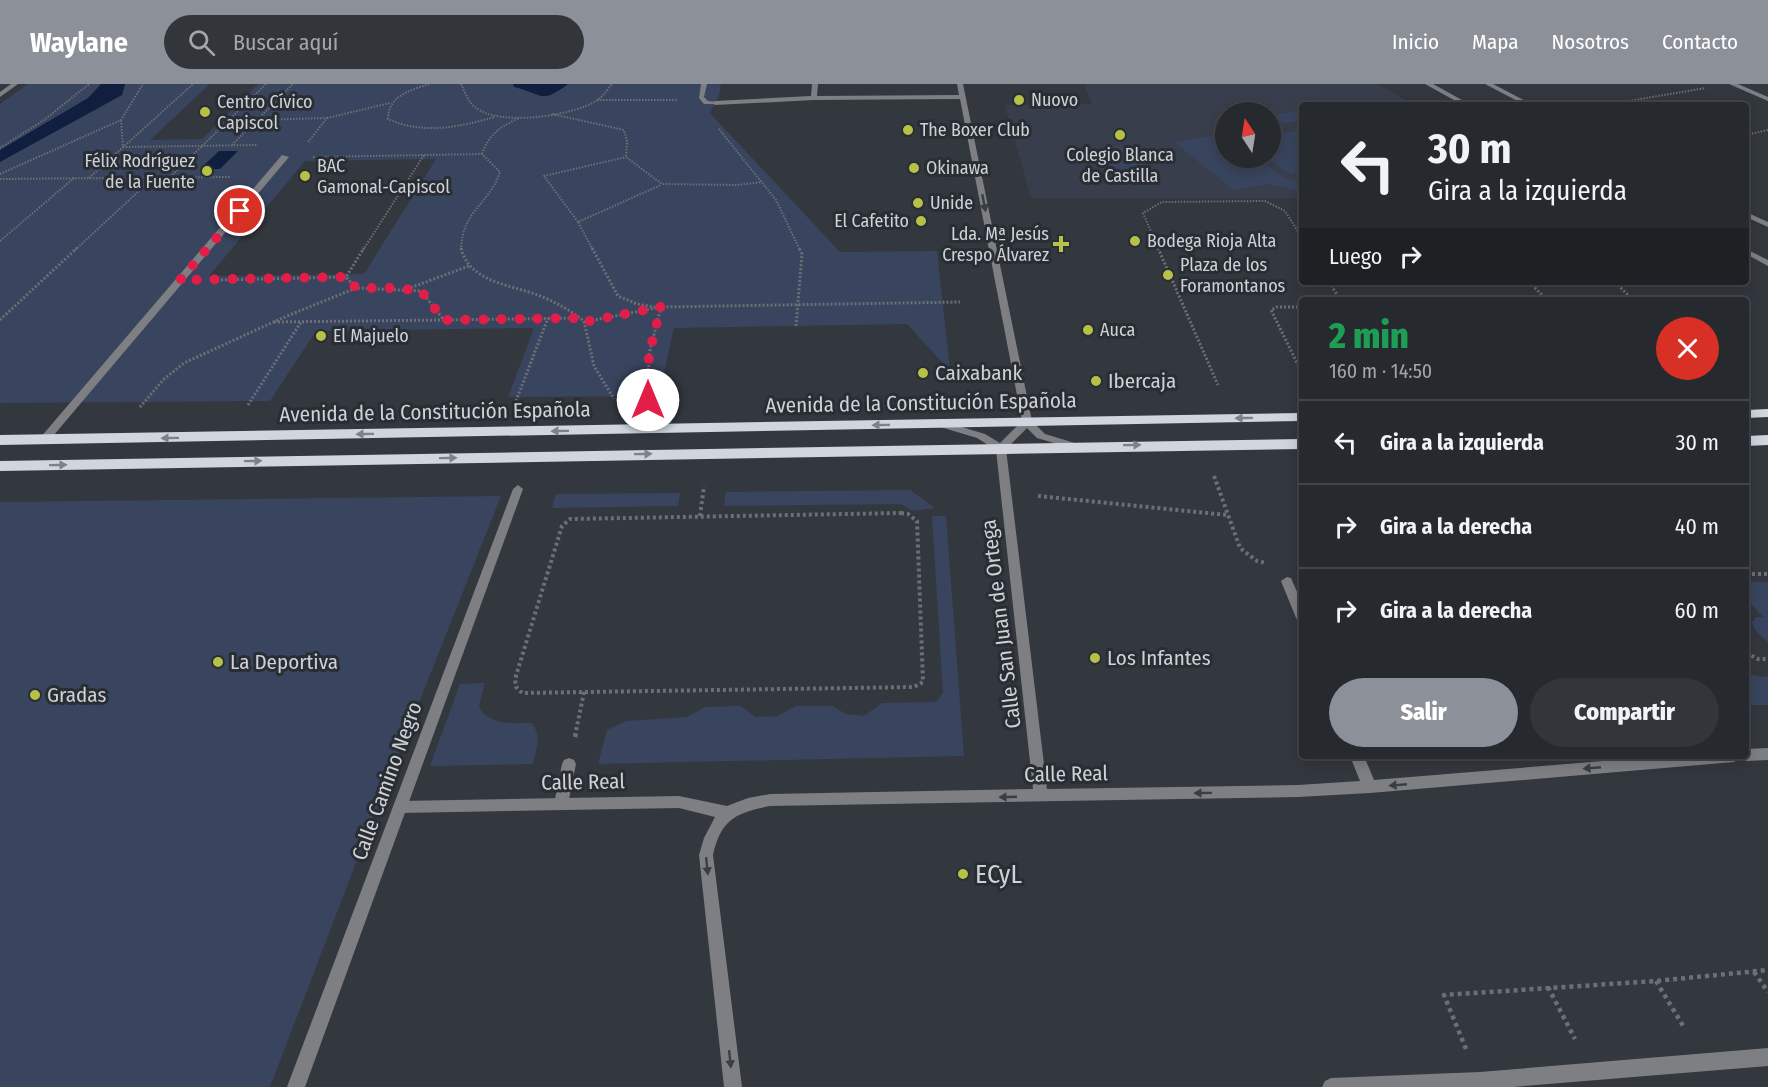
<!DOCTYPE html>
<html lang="es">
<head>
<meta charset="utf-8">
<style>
	:root { --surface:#26292e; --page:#32353a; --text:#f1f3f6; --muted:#a4a6aa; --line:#42454a; --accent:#8c9099 }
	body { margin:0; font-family:"Fira Sans Condensed",sans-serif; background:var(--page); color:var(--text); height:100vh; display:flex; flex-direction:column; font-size:22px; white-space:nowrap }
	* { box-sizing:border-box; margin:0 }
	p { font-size:20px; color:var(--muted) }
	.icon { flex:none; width:33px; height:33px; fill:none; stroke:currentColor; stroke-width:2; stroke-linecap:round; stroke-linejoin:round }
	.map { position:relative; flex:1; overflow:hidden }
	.side { position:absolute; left:1299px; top:213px; width:450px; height:462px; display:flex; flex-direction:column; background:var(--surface); border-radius:6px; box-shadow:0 3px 15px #0003,0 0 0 2px var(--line) }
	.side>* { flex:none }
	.banner { position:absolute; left:1299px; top:18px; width:450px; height:183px; border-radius:6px; box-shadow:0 3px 15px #0003,0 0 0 2px var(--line); background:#26292e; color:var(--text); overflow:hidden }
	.needle { width:39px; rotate:348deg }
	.controls { position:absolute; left:1215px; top:18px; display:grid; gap:12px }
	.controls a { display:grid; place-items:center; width:66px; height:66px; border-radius:50%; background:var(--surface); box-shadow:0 3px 15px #0003,0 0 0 2px var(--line); font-size:30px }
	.pin { position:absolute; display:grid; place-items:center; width:51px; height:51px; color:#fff; margin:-26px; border:3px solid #fff; border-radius:50%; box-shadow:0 2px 6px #0007 }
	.me { position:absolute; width:66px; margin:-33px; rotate:0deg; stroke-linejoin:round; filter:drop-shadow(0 0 4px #0008) }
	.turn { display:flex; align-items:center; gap:21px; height:126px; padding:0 30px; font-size:27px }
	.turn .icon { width:78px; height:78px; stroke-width:2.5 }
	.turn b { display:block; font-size:42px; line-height:51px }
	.then { display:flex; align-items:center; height:57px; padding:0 30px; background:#0003; gap:12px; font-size:22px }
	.round { display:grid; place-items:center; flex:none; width:63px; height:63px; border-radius:32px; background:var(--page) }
	.overview { display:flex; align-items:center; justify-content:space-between; height:102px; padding:0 30px }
	h1 { font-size:36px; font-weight:800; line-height:45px; color:#1e9e55 }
	.primary-button { display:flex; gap:12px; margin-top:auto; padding:12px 30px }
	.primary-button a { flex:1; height:69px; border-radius:36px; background:var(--accent); color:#fff; font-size:24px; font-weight:800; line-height:69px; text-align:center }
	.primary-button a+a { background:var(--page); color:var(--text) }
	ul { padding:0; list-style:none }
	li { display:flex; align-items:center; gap:18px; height:84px; padding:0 30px; border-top:2px solid var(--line) }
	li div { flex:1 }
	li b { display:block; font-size:22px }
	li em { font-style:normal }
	header { display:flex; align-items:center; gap:36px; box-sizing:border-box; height:84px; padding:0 30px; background:var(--accent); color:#fff }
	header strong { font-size:28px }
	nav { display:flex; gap:33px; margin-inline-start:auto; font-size:21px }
	.search { width:420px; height:54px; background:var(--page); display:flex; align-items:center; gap:15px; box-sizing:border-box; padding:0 21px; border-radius:33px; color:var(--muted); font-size:22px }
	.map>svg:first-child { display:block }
	.built { fill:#383e4b; fill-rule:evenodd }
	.green { fill:#39455e; fill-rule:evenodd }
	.water { fill:#101f3f }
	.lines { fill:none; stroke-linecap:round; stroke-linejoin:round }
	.path-far3 { stroke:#6c6f75; stroke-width:2; stroke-dasharray:1.5 1.5; stroke-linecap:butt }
	.path-far2 { stroke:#6c6f75; stroke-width:3; stroke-dasharray:2 2; stroke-linecap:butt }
	.path-far1 { stroke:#6c6f75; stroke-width:4; stroke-dasharray:3 3; stroke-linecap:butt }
	.path { stroke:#6c6f75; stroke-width:4.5; stroke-dasharray:4 4; stroke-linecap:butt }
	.service { fill:#7d7f83; fill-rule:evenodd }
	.pedestrian { fill:#7d7f83; fill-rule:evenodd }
	.minor { fill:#7d7f83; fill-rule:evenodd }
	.tertiary { fill:#7d7f83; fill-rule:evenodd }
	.trunk { fill:#d1d6de; fill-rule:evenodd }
	.oneway { fill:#3a3d44 }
	.oneway2 { fill:#7d8289 }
	.route { stroke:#e11d48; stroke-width:10; stroke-dasharray:0 18 }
	.poi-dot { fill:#b7c148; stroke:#292d34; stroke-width:2 }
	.labels { text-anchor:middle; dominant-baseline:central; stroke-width:6; stroke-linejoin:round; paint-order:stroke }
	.far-poi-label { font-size:18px; fill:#cfd1d5; stroke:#292d34; text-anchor:start }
	.poi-label { font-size:21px; fill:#cfd1d5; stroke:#292d34; text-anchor:start }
	.street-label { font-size:21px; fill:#cfd1d5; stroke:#292d34 }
	.near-poi-label { font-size:26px; fill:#cfd1d5; stroke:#292d34; text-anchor:start }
</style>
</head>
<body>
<header>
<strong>Waylane</strong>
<div class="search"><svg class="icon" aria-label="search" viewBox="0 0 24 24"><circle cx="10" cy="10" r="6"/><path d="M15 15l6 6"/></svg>Buscar aquí</div>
<nav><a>Inicio</a><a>Mapa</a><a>Nosotros</a><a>Contacto</a></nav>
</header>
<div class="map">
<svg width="1768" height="1003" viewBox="0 0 1768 1003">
	<rect width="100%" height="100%" fill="#33373e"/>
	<path class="built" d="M1084,0H1377L1415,21H1302V114H1031L1005,21L1092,20ZM1226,28H1270V74H1226Z"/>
	<g class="green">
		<path d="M28,0H210L150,56L202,55L258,0H721L719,12L710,29L840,168L937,167L950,287L907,240L674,244L659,312L508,313L534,244L316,247L270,317L0,319V20ZM436,75L364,190L209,192L305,77Z"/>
		<path d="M1302,26V36L1271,42V31Z"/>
		<path d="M1225,42L1226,74H1257L1285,94L1302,97V107L1266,100L1234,106L1174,58L1213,52Z"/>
		<path d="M1302,46V89L1291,91L1266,74H1270L1271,51Z"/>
		<path d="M1135,62L1150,90H1116L1103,63Z"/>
		<path d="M910,406L935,424L913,427L901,420L724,422L726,408Z"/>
		<path d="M680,409L678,422L552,424L556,410Z"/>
		<path d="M501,412L372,737L270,1003H0V418Z"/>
		<path d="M932,432H946L964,672L598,680L607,646L626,637L687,633L705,623L740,622L756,633L777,632L796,622H832L846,630L864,632L882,619L936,618L943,609Z"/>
		<path d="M1746,498H1768V558L1756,547L1752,539L1756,533H1763L1752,521L1751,517H1746Z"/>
		<path d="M1746,589L1762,593L1768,592V621H1746Z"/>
		<path d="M485,599L479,622C488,642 512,639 532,639C542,653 536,665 533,680L430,682L460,600Z"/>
	</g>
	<g class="water">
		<path d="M101,0H125L122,11L0,78V66L88,14Z"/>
		<path d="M513,0H568C540,21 544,10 514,3Z"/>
		<path d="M219,67H238L220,85H200Z"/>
	</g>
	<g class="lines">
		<g class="path-far3">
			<path d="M429,0C411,6 388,12 388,35C423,51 459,43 495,33"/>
			<path d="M461,0C465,8 468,18 475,23C498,43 572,32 596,17C603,13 607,6 612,0"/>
			<path d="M597,16H677"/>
			<path d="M1605,21L1705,4"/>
			<path d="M552,30L624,46L627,57L626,73L662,100L737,101L762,98"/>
			<path d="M327,34L390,19"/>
			<path d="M121,36L123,63L258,61"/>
			<path d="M257,36L327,34L308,58"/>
			<path d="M719,45L776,116L800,166"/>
			<path d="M1746,51L1768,46"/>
			<path d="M232,61L293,0"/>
			<path d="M0,64L44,36L89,0"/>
			<path d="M482,70C489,50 500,43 519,34"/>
			<path d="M313,73L482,70L500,88C489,121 462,126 461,166"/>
			<path d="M0,90L121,36L143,0"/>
			<path d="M170,93L266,0"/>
			<path d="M89,94L193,0"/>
			<path d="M0,95L230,93"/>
			<path d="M578,138L544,92L626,73"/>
			<path d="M0,157L74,94"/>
			<path d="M75,166L153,94"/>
			<path d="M363,166L424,71"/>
			<path d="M593,166L578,138L661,101"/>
			<path d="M1159,166L1143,129L1162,118L1265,117L1285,127L1302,154"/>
		</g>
		<g class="path-far2">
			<path d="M461,164C469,198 511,201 538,211C555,218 570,226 584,237L594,282L614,315"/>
			<path d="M592,164L618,212L637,220L655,223"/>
			<path d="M1158,164L1218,301"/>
			<path d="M217,196L346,193"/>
			<path d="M1329,198L1340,215"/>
			<path d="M1529,198L1547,216"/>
			<path d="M1615,198L1633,216"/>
			<path d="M356,204L346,193L364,164"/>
			<path d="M407,205L469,182"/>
			<path d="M1339,214H1545"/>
			<path d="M1302,223H1277L1271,226L1302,289"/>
			<path d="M0,236L77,164"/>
			<path d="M274,238L443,236"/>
			<path d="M584,238L661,223L960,218"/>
			<path d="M796,242L802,170L799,164"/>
			<path d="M648,315L649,270L661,223"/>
			<path d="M516,317L548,234"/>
			<path d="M248,321L301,238"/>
			<path d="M140,323L164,295L184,279L280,235L356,204L421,207L444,236L580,234"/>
		</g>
		<g class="path-far1">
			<path d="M1214,392L1240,464L1257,477L1266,479"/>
			<path d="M1038,412L1227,431"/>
			<path d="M901,429L908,430L917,437L923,598L914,603L522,609L516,603L515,595L562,442L570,435Z"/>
			<path d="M700,432L704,402"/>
			<path d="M1746,490H1768"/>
			<path d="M1746,569L1758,575H1768"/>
			<path d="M575,652L584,608"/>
		</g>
		<g class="path">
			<path d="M575,653L576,650"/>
			<path d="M1754,888L1768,908"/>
			<path d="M1656,897L1685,945"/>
			<path d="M1548,903L1575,955"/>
			<path d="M1466,965L1444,911L1656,897L1768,886"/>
		</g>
		<g class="service">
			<path d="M701,0H707L704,13L708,17L717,18V20H704L699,14Z"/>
			<path d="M569,674L574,676L576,680L568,720L566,725L561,726L556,725L554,720L562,680L564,676Z"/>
		</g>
		<g class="pedestrian">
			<path d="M11,0H18L0,13V8Z"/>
			<path d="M1729,0H1738L1768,13V17Z"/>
			<path d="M518,401L523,405L305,1003H287L513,405Z"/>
			<path d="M1768,964V982L1513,1003H1322L1325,997L1331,994L1480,988Z"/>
		</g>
		<g class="minor">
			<path d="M812,0H818L817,12L959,11L957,0H963L1032,337L1045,350L1078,360L1079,362L1074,365L1037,354L1027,344L1006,365L1047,705L1298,701L1360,697L1350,672H1364L1374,696L1663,672H1746V665L1768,664V676L1746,677L1740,673L1734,678L1370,709L1298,713L770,722C736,729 721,735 713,771L742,1003H724L699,771L704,754L715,733L679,724L400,729L395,728L393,723L395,718L400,717L679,712L727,722L748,714L770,710L1033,705L996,366L977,354L937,342L936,340L941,337L945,338L985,350L1000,359L1022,337L960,15L814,16L715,21L712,19L715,17L811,12Z"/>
			<path d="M282,71L289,73L48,358H40L39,356L40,354Z"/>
			<path d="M1287,493L1291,494L1302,519V539L1298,537L1296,534L1281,497Z"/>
		</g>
		<g class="tertiary">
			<path d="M1425,0H1433L1471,21H1463Z"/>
			<path d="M1485,0H1493L1533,21H1525Z"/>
			<path d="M1746,128L1768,138V143L1746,133Z"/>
			<path d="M1746,165L1768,176V182L1746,170Z"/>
		</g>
		<g class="trunk">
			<path d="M1768,325V333L1746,334V326Z"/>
			<path d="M1302,329V337L0,361V351Z"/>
			<path d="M1768,351V361L1746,362V352Z"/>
			<path d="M1302,355V365L0,387V377Z"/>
		</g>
	</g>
	<defs><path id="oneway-solid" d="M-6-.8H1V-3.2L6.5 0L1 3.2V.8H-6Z" transform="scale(1.5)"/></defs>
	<g class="oneway">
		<use href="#oneway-solid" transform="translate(984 119) rotate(79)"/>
		<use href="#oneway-solid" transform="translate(1592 684) rotate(175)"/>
		<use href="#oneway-solid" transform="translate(1398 701) rotate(175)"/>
		<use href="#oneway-solid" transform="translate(1203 709) rotate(179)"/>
		<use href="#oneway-solid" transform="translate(1008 713) rotate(178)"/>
		<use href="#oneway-solid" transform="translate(707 782) rotate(84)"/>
		<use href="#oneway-solid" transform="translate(730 975) rotate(84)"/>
	</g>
	<g class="oneway2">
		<use href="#oneway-solid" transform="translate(1244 334) rotate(179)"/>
		<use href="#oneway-solid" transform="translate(881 341) rotate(179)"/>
		<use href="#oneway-solid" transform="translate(560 347) rotate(179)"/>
		<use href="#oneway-solid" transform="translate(365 350) rotate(179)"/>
		<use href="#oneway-solid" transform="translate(170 354) rotate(179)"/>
		<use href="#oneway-solid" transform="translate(1132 361) rotate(-1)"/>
		<use href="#oneway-solid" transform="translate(643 370) rotate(-1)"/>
		<use href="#oneway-solid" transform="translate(448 374) rotate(-1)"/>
		<use href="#oneway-solid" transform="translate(253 377) rotate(-1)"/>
		<use href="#oneway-solid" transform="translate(58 381) rotate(-1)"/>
	</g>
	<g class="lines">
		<path class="route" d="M240,127L180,196L346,193L356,204H395L421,207L444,236L580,234L584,238L661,223L649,270L648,316"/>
	</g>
	<g class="poi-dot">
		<circle cx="1019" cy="16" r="6"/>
		<circle cx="205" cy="28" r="6"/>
		<circle cx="908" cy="46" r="6"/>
		<circle cx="1120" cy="51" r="6"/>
		<circle cx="914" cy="84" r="6"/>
		<circle cx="207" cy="87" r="6"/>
		<circle cx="305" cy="92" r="6"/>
		<circle cx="918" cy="119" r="6"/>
		<circle cx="921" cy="137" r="6"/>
		<circle cx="1135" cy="157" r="6"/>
		<path d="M1058 151h6v6h6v6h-6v6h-6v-6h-6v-6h6z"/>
		<circle cx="1168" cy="191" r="6"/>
		<circle cx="1088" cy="246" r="6"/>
		<circle cx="321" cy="252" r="6"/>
		<circle cx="923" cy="289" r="6"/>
		<circle cx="1096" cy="297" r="6"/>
		<circle cx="1095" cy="574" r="6"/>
		<circle cx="218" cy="578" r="6"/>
		<circle cx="35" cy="611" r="6"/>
		<circle cx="963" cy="790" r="6"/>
	</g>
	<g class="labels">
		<g class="far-poi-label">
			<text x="1031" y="16">Nuovo</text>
			<text x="217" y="18">Centro Cívico<tspan x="217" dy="21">Capiscol</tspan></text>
			<text x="920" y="46">The Boxer Club</text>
			<text x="1120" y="71" text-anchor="middle">Colegio Blanca<tspan x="1120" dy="21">de Castilla</tspan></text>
			<text x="195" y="77" text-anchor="end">Félix Rodríguez<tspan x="195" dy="21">de la Fuente</tspan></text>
			<text x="317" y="82">BAC<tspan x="317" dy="21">Gamonal-Capiscol</tspan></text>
			<text x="926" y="84">Okinawa</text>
			<text x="930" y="119">Unide</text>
			<text x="909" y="137" text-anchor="end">El Cafetito</text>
			<text x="1049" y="150" text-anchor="end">Lda. Mª Jesús<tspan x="1049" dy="21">Crespo Álvarez</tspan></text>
			<text x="1147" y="157">Bodega Rioja Alta</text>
			<text x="1180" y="181">Plaza de los<tspan x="1180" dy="21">Foramontanos</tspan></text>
			<text x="1100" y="246">Auca</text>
			<text x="333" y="252">El Majuelo</text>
		</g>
		<g class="poi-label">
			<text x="935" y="289">Caixabank</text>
			<text x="1108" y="297">Ibercaja</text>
			<text x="1107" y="574">Los Infantes</text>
			<text x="230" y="578">La Deportiva</text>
			<text x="47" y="611">Gradas</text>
		</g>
		<g class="street-label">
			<text transform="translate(921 319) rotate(-1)">Avenida de la Constitución Española</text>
			<text transform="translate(435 328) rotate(-1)">Avenida de la Constitución Española</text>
			<text transform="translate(1001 540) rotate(-97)">Calle San Juan de Ortega</text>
			<text transform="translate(1066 690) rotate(-1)">Calle Real</text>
			<text transform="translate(387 697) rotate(-70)">Calle Camino Negro</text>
			<text transform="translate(583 698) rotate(-1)">Calle Real</text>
		</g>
		<g class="near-poi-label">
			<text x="975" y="790">ECyL</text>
		</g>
	</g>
</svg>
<div class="controls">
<a><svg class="needle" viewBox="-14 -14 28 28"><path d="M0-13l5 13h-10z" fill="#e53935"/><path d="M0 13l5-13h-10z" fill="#a4a6aa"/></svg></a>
</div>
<div class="pin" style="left:240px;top:127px;background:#d93025"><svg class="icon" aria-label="arrive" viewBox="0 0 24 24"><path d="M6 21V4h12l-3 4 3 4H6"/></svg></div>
<svg class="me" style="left:648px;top:316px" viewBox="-20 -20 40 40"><circle r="19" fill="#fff"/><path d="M0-13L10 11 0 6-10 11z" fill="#e11d48"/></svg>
<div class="banner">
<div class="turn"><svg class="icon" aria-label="left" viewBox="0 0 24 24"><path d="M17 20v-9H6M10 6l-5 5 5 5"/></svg><div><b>30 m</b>Gira a la izquierda</div></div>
<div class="then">Luego<svg class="icon" aria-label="right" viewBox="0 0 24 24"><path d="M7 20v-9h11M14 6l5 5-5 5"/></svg></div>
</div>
<section class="side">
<div class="overview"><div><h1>2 min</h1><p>160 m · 14:50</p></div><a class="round" style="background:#d93025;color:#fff"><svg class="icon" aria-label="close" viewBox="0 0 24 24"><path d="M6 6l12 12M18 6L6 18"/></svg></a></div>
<ul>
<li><svg class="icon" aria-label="left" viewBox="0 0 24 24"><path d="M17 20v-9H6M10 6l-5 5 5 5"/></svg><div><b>Gira a la izquierda</b></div><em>30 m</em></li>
<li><svg class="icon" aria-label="right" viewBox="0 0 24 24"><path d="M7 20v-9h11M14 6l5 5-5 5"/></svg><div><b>Gira a la derecha</b></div><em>40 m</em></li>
<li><svg class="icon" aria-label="right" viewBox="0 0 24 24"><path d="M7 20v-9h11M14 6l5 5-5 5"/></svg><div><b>Gira a la derecha</b></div><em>60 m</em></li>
</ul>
<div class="primary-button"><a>Salir</a><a>Compartir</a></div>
</section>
</div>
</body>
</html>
